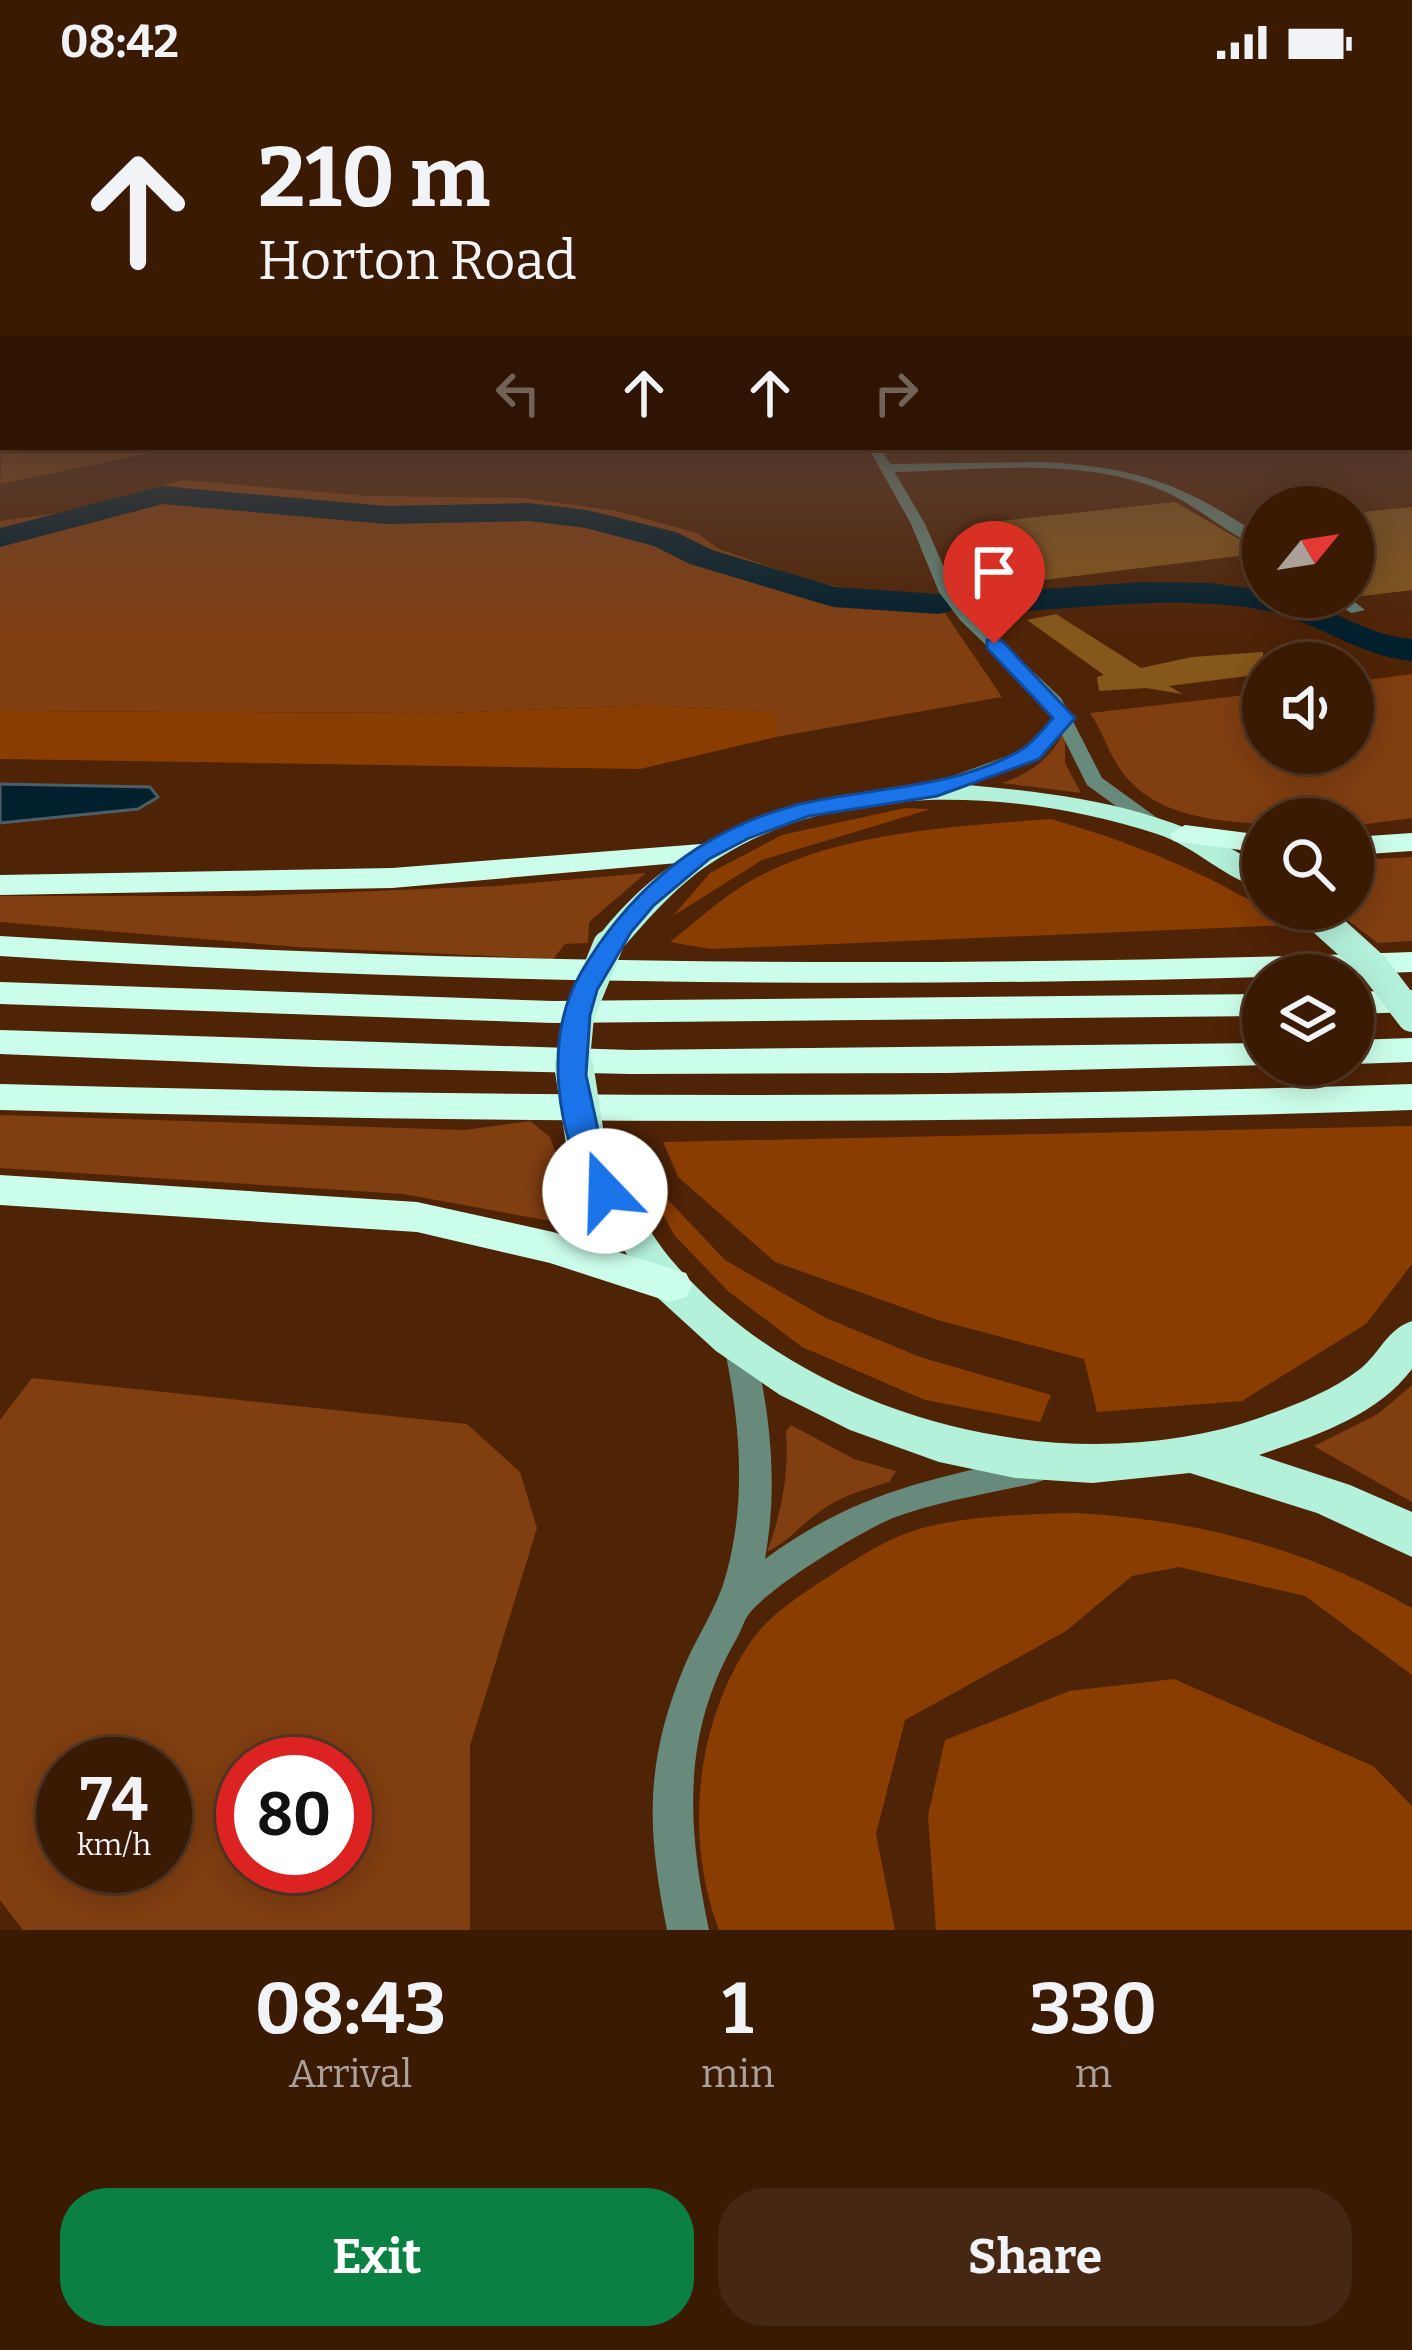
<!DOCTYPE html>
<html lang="en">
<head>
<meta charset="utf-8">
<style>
	:root { --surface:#3b1a04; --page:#462713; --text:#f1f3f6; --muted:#aca19a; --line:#543826; --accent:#0b8043 }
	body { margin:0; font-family:Bitter,serif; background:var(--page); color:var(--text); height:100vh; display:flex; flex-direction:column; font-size:45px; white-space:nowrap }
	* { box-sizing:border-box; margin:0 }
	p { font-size:39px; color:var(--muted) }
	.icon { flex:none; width:66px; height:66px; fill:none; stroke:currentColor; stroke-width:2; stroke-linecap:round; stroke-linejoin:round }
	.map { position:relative; height:1846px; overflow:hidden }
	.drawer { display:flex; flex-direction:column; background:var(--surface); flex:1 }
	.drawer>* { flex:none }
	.hud { position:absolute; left:0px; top:0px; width:1413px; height:366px; box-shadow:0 6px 30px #0003,0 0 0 3px var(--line); background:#3b1a04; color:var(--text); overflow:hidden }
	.needle { width:78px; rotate:60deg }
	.fabs { position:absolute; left:1242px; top:402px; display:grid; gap:24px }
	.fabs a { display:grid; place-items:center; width:132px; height:132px; border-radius:50%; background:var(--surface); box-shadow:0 6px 30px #0003,0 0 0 3px var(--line); font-size:60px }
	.speed { position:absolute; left:36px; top:1653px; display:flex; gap:24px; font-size:60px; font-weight:700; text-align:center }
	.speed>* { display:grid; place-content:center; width:156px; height:156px; border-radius:50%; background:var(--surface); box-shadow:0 6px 30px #0003,0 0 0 3px var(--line); line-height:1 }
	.speed small { font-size:30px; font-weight:400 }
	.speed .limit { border:18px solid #d22; background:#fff; color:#111 }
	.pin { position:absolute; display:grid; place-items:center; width:102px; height:102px; color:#fff; margin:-123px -51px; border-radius:50% 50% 50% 0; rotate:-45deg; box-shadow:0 0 12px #0007 }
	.pin .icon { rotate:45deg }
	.me { position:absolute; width:132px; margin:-66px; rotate:339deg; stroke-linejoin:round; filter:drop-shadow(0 0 9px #0008) }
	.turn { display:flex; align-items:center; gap:42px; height:252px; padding:0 60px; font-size:54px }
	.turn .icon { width:156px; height:156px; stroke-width:2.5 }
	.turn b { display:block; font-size:84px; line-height:102px }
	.lanes { display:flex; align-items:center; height:114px; padding:0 60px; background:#0003; justify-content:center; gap:60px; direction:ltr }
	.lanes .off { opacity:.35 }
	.eta { display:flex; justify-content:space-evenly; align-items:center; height:204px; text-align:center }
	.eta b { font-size:72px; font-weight:700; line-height:84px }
	.action { display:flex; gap:24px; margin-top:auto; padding:24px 60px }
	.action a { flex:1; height:138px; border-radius:48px; background:var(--accent); color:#fff; font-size:48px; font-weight:700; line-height:138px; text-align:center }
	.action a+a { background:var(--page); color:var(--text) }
	.status { display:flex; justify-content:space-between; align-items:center; height:84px; padding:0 60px; background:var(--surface); direction:ltr }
	.status svg { height:33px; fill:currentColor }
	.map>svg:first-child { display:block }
	.green { fill:#813e11; fill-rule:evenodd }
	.forest { fill:#8a3d00 }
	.water { fill:#00202e; stroke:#4c5e65; stroke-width:3 }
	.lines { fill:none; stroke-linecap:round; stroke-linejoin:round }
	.river { fill:#00202e; fill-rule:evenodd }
	.building { fill:#85571a }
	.minor { fill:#688a7d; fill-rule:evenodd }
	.tertiary { fill:#688a7d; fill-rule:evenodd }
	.trunk { fill:#b4f1da; fill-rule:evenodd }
	.motorway { fill:#ccffeb; fill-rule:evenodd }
	.trunk-bridge-far1 { stroke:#b4f1da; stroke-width:30 }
	.trunk-bridge { stroke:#b4f1da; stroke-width:39 }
	.route { fill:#1a73e8; stroke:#114b97; stroke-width:3 }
</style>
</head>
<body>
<div class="status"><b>08:42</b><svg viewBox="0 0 49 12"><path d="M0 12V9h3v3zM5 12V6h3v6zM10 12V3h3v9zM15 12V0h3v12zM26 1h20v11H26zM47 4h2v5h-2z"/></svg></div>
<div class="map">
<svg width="1412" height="1846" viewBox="0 0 1412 1846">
	<rect width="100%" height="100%" fill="#4f2306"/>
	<g class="green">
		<path d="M3,354V363H180L0,400Z"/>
		<path d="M183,396L368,412L525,414L617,427L697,449L719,465L797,492L843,504L932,510L1002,613L776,653L774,629L649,621L447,629L0,627V437L72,427Z"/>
		<path d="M1412,590V734L1353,742V735H1263V740C1213,737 1155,732 1122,688C1109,670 1103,648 1090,629L1263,609V669H1353V598Z"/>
		<path d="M1065,645V679L1081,709L1002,699C1031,689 1052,674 1065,645Z"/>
		<path d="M1412,773V857L1378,859L1333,825H1353V776Z"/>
		<path d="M646,789L589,838L588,859L565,860L553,875L297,863L0,838V812H254L496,802Z"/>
		<path d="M0,1031L465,1046L530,1037L550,1053L584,1143L403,1110L0,1084Z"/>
		<path d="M32,1294L467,1340L520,1388L537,1444L470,1662V1846H23L0,1816V1336ZM165,1680V1782H63V1680ZM345,1680V1782H243V1680Z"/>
		<path d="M1412,1301V1418L1314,1362L1378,1330Z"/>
		<path d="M791,1341L854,1375L896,1387L889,1398C863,1406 837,1413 815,1431C798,1444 787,1458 767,1468C782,1428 789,1390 786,1347Z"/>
	</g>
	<g class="forest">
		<path d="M649,621L775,629L776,653L640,685L0,675V627L447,629Z"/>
		<path d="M905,724L931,725L762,776L673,832L710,789L782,751Z"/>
		<path d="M1051,735C1142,761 1214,793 1293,841L711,865L670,858C696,838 723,812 752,796C841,747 952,743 1051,735Z"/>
		<path d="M1412,1042V1180L1366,1240L1242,1317L1097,1328L1084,1275L941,1237L775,1178L678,1093L663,1058Z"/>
		<path d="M634,1080L725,1176L826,1234L920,1273L1051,1311L1040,1338L925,1316L802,1263L729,1208L675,1152Z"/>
		<path d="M1074,1429C1195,1435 1306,1464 1412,1524V1591L1305,1512L1179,1483L1132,1492L1066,1547L905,1636L876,1750L895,1846H719C684,1754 695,1638 752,1556C772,1527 809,1506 837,1487C862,1471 891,1453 919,1445C962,1432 1029,1430 1074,1429Z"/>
		<path d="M1174,1595L1373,1682L1412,1722V1846H936L928,1732L945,1656L1069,1607Z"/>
	</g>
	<path class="water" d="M0,700L150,703L158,713L138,725L0,739Z"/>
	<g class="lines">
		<g class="river">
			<path d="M162,402L386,422L529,419L587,426L676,448L712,466L836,503L939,510L951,513L956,520L951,527L939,530L833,523L690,480L654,462L586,444L529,437L386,440L163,420L0,463V444Z"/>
			<path d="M1142,498L1210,499L1263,506V513C1325,513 1356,550 1412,555V577C1357,572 1315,536 1263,526C1166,509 1071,527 974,530L962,527L957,520L962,513L974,510Z"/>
		</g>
	</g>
	<g class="building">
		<path d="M1175,418L1263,469L1035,497L971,440Z"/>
		<path d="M1412,423V506L1355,513L1353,429Z"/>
		<path d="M1056,530L1141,584L1192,573L1263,568V590L1169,602L1182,610L1146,604L1099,607L1097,593L1104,591L1027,536Z"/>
	</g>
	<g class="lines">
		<g class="minor">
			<path d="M1044,378C1138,383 1186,401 1263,454V465C1226,450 1196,420 1159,405C1077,372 976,387 890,388L883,384L890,380Z"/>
			<path d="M1329,513H1348L1365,526L1351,529Z"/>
		</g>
		<g class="tertiary">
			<path d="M868,363H880L925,440L953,504L972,530L1061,614L1102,694L1160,736V744H1146L1087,701L1061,649L1038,674L936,711H922V703L1024,666L1054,634L1047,620L960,536L939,508L911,440Z"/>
			<path d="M739,1250L750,1253L754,1262C771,1333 778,1403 765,1475C856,1408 928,1396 1035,1371L1047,1375L1052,1385L1047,1395L1035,1399C988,1410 938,1417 893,1434C861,1447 769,1503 749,1530C744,1536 741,1547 737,1554C681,1650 687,1742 709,1846H667C647,1746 644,1680 684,1583C697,1552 717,1524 726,1491C747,1416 740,1337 724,1262L728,1253Z"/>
		</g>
		<g class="trunk">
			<path d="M968,701C1077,711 1168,724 1263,783V805C1226,796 1195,762 1157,750C1022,706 844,695 719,774C679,798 650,833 619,868H597L592,861C681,737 824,703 968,701Z"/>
			<path d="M585,1043L598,1046C624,1088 637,1134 669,1173C804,1335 1065,1402 1262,1333C1295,1321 1332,1307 1360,1285C1380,1269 1387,1245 1412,1237V1285C1376,1333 1314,1352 1259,1371L1350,1401L1412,1428V1473L1317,1429L1190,1389L1092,1399L1015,1394L939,1378L850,1346L780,1311L716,1267L659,1215L608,1144L567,1055L572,1046Z"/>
		</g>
		<g class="motorway">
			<path d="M1185,741L1263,751V769L1174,757L1170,750Z"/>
			<path d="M1412,749V767L1353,771V753Z"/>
			<path d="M701,760L712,762L717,769L712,776L392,804L0,811V791L392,784Z"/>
			<path d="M0,852C471,881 941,885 1412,868V888C945,906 471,902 0,872Z"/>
			<path d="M0,898L553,917L1263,910V932L553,939L0,920Z"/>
			<path d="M1412,906V928L1353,930V908Z"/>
			<path d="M0,946L631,966L1263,959V981H1270L947,989L631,990L315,983L0,970Z"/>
			<path d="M1412,954V978L1353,980V956Z"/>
			<path d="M0,1000C471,1013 941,1016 1412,1000V1026C941,1042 471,1039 0,1026Z"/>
			<path d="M0,1091L417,1118L553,1148L686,1189L692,1201L686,1213L670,1218L550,1179L417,1148L0,1121Z"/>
		</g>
		<g class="trunk-bridge-far1">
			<path d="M1311,826L1374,883L1412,933"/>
			<path d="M574,986L579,932L608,861"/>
		</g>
		<path class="trunk-bridge" d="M574,983L585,1055"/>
	</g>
	<linearGradient id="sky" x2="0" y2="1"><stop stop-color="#2b1303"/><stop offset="0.53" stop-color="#5d453b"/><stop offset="1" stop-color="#5d453b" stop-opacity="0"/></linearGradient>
	<rect width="1412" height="556" fill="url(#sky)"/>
	<path class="route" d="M987,556H1001L1075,634L1039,675L937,712L809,732L749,754L709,775L654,821L631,848L597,906L590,931L586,991L600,1055L621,1107L617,1115H594C556,1050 542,954 582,887C632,803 703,745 800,720C871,703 955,705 1021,666C1033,659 1044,644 1053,634L987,564Z"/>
</svg>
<div class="fabs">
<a><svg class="needle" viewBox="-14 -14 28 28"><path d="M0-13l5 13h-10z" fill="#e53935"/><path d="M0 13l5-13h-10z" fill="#aca19a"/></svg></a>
<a><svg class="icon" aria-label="sound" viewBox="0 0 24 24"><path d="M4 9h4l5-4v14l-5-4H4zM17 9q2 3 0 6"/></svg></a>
<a><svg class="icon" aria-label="search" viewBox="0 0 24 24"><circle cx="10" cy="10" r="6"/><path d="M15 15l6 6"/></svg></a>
<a><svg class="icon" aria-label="layers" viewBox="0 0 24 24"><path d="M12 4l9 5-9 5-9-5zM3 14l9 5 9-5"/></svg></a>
</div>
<div class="speed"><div>74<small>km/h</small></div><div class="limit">80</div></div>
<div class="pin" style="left:994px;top:560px;background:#d93025"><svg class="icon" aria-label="arrive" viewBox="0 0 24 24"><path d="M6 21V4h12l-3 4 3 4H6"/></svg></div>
<svg class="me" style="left:605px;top:1107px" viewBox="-20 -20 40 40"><circle r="19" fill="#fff"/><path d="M0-13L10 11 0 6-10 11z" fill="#1a73e8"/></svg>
<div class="hud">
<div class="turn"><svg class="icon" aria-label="ahead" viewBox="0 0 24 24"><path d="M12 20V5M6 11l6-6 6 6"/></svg><div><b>210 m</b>Horton Road</div></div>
<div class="lanes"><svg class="icon off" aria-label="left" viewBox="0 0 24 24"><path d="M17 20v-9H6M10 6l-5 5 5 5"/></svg><svg class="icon" aria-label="ahead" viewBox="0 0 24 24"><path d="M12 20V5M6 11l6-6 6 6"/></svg><svg class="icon" aria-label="ahead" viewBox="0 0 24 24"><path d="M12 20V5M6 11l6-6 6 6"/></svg><svg class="icon off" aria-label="right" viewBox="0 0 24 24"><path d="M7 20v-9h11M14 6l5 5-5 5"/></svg></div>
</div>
</div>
<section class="drawer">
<div class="eta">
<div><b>08:43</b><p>Arrival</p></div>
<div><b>1</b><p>min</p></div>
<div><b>330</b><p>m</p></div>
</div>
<div class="action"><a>Exit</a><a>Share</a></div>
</section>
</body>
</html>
